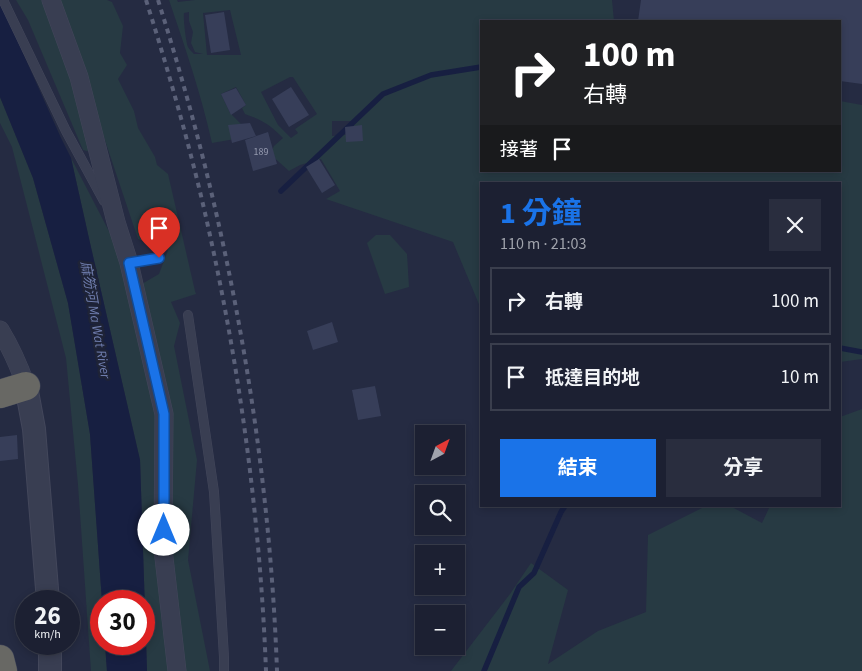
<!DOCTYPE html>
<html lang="zh-TW">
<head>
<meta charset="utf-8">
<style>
	:root { --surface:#1c2032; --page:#292d3e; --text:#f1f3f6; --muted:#a0a3ac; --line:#3a3e4d; --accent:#1a73e8 }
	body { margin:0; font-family:"Source Sans 3","Noto Sans TC",sans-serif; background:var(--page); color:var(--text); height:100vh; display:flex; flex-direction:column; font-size:19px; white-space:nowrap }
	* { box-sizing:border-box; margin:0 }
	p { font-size:16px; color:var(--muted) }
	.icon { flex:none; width:28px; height:28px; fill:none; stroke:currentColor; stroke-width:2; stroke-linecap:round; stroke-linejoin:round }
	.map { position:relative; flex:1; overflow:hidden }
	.panel { position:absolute; left:480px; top:182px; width:361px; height:325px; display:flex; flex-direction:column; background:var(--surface); border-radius:0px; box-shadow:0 2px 8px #0003,0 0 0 1px var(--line) }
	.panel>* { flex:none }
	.top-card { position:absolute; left:480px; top:20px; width:361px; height:152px; border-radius:0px; box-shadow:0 2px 8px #0003,0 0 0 1px var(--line); background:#202124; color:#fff; overflow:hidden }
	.needle { width:32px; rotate:41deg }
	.buttons { position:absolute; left:415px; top:425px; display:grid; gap:10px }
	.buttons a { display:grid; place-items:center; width:50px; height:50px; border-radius:0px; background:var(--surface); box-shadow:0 2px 8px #0003,0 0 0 1px var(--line); font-size:25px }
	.speed { position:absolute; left:15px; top:590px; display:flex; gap:10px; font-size:25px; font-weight:700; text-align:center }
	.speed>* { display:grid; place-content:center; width:65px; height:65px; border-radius:50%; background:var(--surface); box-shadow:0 2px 8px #0003,0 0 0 1px var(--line); line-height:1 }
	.speed small { font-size:12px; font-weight:400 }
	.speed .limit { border:8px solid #d22; background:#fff; color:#111 }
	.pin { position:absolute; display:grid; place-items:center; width:42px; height:42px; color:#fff; margin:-51px -21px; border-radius:50% 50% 50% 0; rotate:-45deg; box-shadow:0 0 5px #0007 }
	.pin .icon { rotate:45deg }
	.me { position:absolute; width:55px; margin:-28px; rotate:0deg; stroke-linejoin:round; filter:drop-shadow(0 0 4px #0008) }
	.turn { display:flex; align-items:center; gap:18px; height:105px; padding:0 20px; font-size:22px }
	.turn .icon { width:65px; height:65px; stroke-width:2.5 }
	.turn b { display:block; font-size:35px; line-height:42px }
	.then { display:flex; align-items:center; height:48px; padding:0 20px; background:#0003; gap:10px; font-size:19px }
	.round { display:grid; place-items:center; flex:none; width:52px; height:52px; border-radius:0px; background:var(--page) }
	.overview { display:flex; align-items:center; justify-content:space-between; height:85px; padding:0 20px }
	h1 { font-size:30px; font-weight:700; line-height:38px; color:var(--accent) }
	.action { display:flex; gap:10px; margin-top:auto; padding:10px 20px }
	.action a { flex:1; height:58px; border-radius:0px; background:var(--accent); color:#fff; font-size:20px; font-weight:700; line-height:58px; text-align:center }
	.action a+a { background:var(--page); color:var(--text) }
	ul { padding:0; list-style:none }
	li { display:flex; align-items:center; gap:15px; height:68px; margin:0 10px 8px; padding:0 10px; border:2px solid var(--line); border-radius:0px }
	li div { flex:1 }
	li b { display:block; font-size:19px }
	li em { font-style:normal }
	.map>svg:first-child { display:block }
	.green { fill:#273a43; fill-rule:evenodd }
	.water { fill:#171f41 }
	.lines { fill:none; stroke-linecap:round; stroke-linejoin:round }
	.stream { stroke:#171f41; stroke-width:5.5 }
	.building { fill:#373e59 }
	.service-casing { stroke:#43475b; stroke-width:10 }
	.minor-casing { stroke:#43475b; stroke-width:19 }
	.tertiary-casing { stroke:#43475b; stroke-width:24 }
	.trunk-casing { stroke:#414659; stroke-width:29 }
	.service { stroke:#393e52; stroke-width:9 }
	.minor { stroke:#393e52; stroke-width:18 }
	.tertiary { stroke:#393e52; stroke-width:22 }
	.trunk { stroke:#686864; stroke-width:28 }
	.rail { stroke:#5b6179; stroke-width:4; stroke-dasharray:5 5; stroke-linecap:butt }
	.route-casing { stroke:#114b97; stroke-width:12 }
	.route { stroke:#1a73e8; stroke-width:9 }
	.labels { text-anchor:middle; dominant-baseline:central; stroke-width:5; stroke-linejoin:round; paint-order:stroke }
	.number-label { font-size:10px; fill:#9499ae }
	.water-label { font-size:14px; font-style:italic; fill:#6e7cac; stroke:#1e2337 }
</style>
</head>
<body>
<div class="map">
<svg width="862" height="671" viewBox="0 0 862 671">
	<rect width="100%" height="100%" fill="#252b42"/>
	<g class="green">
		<path d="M16,0H51L99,154L83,150L28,20Z"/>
		<path d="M58,0H107L112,2L123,26L120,53L127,65L118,79L134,111L138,128L155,157L157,165L168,174L195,291L196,294L171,302L180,323L174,346L197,460L188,560L210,671H147L140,460L90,243L71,158L128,268L135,288L159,274L168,250L138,239Z"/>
		<path d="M169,0H177L178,2L195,0H612L614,21H481V171H840V101L862,105V359L840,362V184H481V309L453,242L326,199L340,191L321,159L300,165L289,171L270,154L274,146L283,138C269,124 264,121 245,114L242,108L246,105L236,87L221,94L230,113L243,126L235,139L212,143C201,94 185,47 169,0ZM230,10L241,55H207L203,13ZM189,12V21L193,32L191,43L195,52L203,54H194C193,53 189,49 188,47C186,42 183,18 184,13ZM290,77H293L317,114L295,129L298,133L291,138L278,125L261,92ZM332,121H352L355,134L332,136Z"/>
		<path d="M0,97L33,178L68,303L90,434L102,601L101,644H105L107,671H91L78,485L66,358L12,147L0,123Z"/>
		<path d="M376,235H390L407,254L409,287L385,294L367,243Z"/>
		<path d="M862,409V671H451L510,594L531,563L568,590L548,664L598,631L646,612L648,535L706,506H730L762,523L770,506H840V417Z"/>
	</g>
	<path class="water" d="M0,2L61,138L71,158L90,243L140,460L147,671H107L105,644H144V601H102L90,434L68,303L33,178L0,97Z"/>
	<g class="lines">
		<g class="stream">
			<path d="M281,191L383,94L431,75L481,67"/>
			<path d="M840,348L862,352"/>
			<path d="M484,671L519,587L534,573L561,512L565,506"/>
		</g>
	</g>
	<g class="building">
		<path d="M641,0H862V84L840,81V21H638Z"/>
		<path d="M224,12L230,50L211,53L205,15Z"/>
		<path d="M291,87L309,115L289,127L272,99Z"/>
		<path d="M236,88L246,105L231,115L221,94Z"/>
		<path d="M250,123L256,136L232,143L228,125Z"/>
		<path d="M362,125L363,141L346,142L345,127Z"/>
		<path d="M268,132L277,164L253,171L245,140Z"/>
		<path d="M319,159L335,185L322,193L306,167Z"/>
		<path d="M332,322L338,342L313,350L307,331Z"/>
		<path d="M375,386L381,416L358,420L352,390Z"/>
		<path d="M17,435L18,459L0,461V437Z"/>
	</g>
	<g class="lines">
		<g class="service-casing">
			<g id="service">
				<path d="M3,0L66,131L104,201"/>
				<path d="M129,263L159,258"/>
				<path d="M188,315L214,492L224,657V671"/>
			</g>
		</g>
		<g class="minor-casing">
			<g id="minor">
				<path d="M51,0L79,77L116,222L129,263L164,414L163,549L177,671"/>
				<path d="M0,330C11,348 19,366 26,386"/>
			</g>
		</g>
		<g class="tertiary-casing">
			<g id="tertiary">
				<path d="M26,386L34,429L48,601"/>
				<path d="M50,671V644"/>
			</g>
		</g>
		<g class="trunk-casing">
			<g id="trunk">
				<path d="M0,394L26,386"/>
				<path d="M0,659L3,671"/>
			</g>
		</g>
		<use href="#service" class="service"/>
		<use href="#minor" class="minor"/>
		<use href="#tertiary" class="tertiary"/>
		<use href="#trunk" class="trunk"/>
		<g class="rail">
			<path d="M146,0C167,66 186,133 202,200C238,354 260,513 266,671"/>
			<path d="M158,0C227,217 269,444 277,671"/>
		</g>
	</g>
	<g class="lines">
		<g class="route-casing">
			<path id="route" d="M159,258L129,263L164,414V530"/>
		</g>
		<use href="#route" class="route"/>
	</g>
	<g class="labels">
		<g class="number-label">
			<text x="261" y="152">189</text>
		</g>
		<g class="water-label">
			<text transform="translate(95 320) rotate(80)">麻笏河 Ma Wat River</text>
		</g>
	</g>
</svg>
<div class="buttons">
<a><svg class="needle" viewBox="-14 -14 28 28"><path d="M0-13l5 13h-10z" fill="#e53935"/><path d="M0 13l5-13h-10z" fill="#a0a3ac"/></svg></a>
<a><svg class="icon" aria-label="search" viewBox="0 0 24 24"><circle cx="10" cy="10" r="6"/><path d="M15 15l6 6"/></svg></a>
<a>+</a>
<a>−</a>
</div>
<div class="speed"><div>26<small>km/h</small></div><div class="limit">30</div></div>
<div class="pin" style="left:159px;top:258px;background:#d93025"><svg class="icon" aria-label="arrive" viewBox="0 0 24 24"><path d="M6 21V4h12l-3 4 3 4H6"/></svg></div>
<svg class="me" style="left:164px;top:530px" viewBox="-20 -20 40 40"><circle r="19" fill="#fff"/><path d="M0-13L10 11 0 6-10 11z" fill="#1a73e8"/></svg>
<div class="top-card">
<div class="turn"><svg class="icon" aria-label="right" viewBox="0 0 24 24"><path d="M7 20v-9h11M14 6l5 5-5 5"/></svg><div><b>100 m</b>右轉</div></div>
<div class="then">接著<svg class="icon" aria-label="arrive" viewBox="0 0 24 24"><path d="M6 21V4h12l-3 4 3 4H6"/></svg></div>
</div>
<section class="panel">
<div class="overview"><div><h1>1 分鐘</h1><p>110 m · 21:03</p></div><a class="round"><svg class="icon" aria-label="close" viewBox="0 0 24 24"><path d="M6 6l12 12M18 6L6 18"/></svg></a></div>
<ul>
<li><svg class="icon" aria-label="right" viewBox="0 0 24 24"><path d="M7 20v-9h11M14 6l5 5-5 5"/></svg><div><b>右轉</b></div><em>100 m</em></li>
<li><svg class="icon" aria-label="arrive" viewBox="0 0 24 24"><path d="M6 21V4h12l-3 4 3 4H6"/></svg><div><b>抵達目的地</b></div><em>10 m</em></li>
</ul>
<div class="action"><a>結束</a><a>分享</a></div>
</section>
</div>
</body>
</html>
